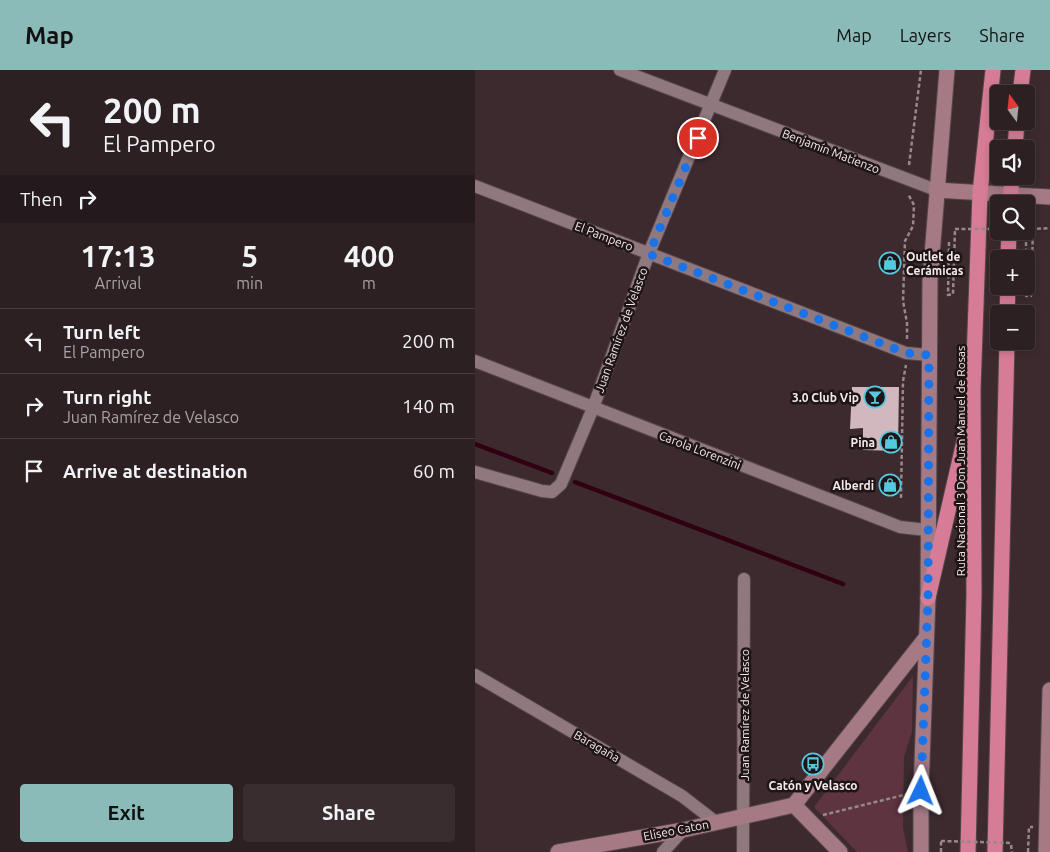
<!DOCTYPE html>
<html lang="en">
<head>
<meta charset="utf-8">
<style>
	:root { --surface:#2d2023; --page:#392d30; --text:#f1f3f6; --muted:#a7a3a6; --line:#483e41; --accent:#8bbbb9 }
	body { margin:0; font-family:Ubuntu,sans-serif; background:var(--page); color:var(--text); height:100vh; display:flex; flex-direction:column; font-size:19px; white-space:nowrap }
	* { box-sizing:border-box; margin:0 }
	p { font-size:16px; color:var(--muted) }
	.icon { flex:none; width:28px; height:28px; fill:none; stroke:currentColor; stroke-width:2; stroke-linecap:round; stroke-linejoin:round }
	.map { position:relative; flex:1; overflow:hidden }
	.drawer { display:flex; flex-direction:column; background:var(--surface); width:475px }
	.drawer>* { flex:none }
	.top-card { background:#2d2023; color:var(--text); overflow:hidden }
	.needle { width:32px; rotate:345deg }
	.tools { position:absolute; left:515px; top:15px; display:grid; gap:10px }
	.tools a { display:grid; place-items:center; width:45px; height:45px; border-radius:5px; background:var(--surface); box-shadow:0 2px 8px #0003,0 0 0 1px var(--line); font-size:25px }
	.pin { position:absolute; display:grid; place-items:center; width:42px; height:42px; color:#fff; margin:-21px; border:2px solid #fff; border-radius:50%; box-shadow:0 1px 5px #0007 }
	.me { position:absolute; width:55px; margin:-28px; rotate:2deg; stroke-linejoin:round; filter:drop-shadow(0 0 4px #0008) }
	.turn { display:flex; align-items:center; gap:18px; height:105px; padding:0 20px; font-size:22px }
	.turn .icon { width:65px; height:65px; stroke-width:2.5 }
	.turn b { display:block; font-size:35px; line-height:42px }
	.then { display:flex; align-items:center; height:48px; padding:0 20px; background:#0003; gap:10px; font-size:19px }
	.eta { display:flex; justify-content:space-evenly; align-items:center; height:85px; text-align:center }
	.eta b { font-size:30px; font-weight:600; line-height:35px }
	.primary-button { display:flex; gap:10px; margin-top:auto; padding:10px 20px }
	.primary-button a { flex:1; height:58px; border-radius:5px; background:var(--accent); color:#111; font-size:20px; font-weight:600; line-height:58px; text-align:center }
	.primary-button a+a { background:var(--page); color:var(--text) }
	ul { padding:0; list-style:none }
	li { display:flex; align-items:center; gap:15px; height:65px; padding:0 20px; border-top:1px solid var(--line) }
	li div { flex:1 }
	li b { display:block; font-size:19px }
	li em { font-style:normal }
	header { display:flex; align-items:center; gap:30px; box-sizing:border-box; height:70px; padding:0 25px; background:var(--accent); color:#111 }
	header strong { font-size:24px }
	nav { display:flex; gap:28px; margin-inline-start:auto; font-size:18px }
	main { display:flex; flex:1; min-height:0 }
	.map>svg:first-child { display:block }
	.green { fill:#5e3440 }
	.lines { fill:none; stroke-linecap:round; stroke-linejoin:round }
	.stream { stroke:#300012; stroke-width:4.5 }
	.building { fill:#d0b8be }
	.street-casing { stroke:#56464a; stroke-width:14 }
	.secondary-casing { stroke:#56464a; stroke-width:17 }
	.highway-casing { stroke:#56464a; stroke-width:17 }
	.path { stroke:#97888c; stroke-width:2.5; stroke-dasharray:4 2.5; stroke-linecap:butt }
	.street { stroke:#8f797e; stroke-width:12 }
	.secondary { stroke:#a57a85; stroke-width:15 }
	.highway { stroke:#d77c96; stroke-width:15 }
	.path-bridge { stroke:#97888c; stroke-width:2.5; stroke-dasharray:4 2.5; stroke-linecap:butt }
	.route { stroke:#1a73e8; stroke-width:9; stroke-dasharray:0 16.2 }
	.labels { text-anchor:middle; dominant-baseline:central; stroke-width:5; stroke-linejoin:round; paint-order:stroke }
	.street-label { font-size:12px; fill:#f6e9ec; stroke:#1e1517 }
	.poi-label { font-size:12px; font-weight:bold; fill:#f6e9ec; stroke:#1e1517; text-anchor:end }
</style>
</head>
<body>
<header>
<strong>Map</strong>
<nav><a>Map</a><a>Layers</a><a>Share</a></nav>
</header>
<main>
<section class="drawer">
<div class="top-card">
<div class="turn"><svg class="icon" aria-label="left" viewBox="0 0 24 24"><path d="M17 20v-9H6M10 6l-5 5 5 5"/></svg><div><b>200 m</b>El Pampero</div></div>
<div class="then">Then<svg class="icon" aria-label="right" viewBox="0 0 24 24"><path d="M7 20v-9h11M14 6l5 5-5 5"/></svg></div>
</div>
<div class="eta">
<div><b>17:13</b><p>Arrival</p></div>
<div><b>5</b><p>min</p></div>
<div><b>400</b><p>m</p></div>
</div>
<ul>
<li><svg class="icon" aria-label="left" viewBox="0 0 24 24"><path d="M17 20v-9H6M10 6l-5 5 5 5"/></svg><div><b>Turn left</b><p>El Pampero</p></div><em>200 m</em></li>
<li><svg class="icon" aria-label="right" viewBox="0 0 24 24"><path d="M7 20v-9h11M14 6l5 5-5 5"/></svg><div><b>Turn right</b><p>Juan Ramírez de Velasco</p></div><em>140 m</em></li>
<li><svg class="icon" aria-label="arrive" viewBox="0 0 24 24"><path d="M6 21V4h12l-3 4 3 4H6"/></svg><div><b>Arrive at destination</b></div><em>60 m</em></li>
</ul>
<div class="primary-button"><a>Exit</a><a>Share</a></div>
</section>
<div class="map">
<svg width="575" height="782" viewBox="0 0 575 782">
	<rect width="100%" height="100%" fill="#3c2a2f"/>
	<path class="green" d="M438,606L437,662L429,687L428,758L433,782H382L339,737Z"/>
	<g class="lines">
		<g class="stream">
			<path d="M0,374L77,403"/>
			<path d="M100,412L368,514"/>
		</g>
	</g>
	<path class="building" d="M377,317H424L423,381L388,380V358L375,359Z"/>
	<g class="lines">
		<g class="street-casing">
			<g id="street">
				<path d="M145,0L461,120"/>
				<path d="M0,116L431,283L454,285"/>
				<path d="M0,291L425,457L452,460"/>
				<path d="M0,402L67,421L77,422L86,414L118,338L174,183L250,0"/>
				<path d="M0,605L207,726L242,753"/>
				<path d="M188,782L208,760"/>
				<path d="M268,782L269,509"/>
			</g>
		</g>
		<g class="secondary-casing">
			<g id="secondary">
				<path d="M461,120L575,127"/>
				<path d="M319,735L450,569"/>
				<path d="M319,735L365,782"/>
				<path d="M83,782L208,760L319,735"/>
				<path d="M446,782V721L453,528L455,210L472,0"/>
				<path d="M571,782L575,620"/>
			</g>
		</g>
		<g class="highway-casing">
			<g id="highway">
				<path d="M545,24L548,0"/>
				<path d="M540,79L542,51"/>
				<path d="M535,134L537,106"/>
				<path d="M533,189L534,161"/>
				<path d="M532,244L533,216"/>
				<path d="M453,528L491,363"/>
				<path d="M493,782L499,524L498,319L505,123L518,0"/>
				<path d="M520,782L532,271"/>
			</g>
		</g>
		<g class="path">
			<path d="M434,95L446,0"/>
			<path d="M551,159V226H556L558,159L575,158"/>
			<path d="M474,172L473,225L478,224L480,159"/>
			<path d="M432,269V253L428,231L430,171L438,156L439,135L433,124"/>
			<path d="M426,428L428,311L431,295"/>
			<path d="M348,745L433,724"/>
			<path d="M536,775L537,782"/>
			<path d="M466,782V771"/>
			<path d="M553,782L554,757H558"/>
		</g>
		<use href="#street" class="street"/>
		<use href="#secondary" class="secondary"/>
		<use href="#highway" class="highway"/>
		<g class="path-bridge">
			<path d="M480,159H524"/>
			<path d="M466,771L536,773"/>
		</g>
	</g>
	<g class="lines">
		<path class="route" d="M223,68L174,184L431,283L454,285L453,528L446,721"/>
	</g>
	<defs>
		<g id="shop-ring" transform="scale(1.125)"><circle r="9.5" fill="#1e1517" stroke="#55cadf" stroke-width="1.5"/><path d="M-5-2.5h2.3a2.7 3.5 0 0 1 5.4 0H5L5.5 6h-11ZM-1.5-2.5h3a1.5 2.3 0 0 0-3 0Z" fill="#55cadf"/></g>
		<g id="bar-ring" transform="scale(1.125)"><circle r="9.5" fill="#1e1517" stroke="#55cadf" stroke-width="1.5"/><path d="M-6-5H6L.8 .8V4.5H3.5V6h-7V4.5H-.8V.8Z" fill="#55cadf"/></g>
		<g id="bus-ring" transform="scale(1.125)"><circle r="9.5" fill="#1e1517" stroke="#55cadf" stroke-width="1.5"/><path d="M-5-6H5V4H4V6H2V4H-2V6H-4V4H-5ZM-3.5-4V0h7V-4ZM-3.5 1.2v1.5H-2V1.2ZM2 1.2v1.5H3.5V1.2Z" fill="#55cadf"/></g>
	</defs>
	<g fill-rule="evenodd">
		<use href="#shop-ring" x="415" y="193"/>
		<use href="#bar-ring" x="400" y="327"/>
		<use href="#shop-ring" x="416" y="372"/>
		<use href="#shop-ring" x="415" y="415"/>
		<use href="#bus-ring" x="338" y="694"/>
	</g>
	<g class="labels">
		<g class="street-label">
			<text transform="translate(356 81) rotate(21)">Benjamín Matienzo</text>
			<text transform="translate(129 166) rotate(21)">El Pampero</text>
			<text transform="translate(146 260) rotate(-70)">Juan Ramírez de Velasco</text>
			<text transform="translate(225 380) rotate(21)">Carola Lorenzini</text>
			<text transform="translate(485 391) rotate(-90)">Ruta Nacional 3 Don Juan Manuel de Rosas</text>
			<text transform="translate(269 645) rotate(-90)">Juan Ramírez de Velasco</text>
			<text transform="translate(122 676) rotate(30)">Baragaña</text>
			<text transform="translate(201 760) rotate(-11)">Eliseo Caton</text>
		</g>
		<g class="poi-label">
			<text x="431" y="186" text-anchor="start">Outlet de<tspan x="431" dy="14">Cerámicas</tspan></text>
			<text x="384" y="327">3.0 Club Vip</text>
			<text x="400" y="372">Pina</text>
			<text x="399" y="415">Alberdi</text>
			<text x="338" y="715" text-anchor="middle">Catón y Velasco</text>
		</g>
	</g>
</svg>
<div class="tools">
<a><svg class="needle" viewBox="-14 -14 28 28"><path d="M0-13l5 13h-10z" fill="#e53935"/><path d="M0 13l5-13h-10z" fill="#a7a3a6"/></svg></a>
<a><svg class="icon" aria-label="sound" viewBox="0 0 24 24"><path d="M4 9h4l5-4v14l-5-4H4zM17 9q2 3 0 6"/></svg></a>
<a><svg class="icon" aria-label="search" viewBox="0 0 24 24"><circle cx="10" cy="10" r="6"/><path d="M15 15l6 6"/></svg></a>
<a>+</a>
<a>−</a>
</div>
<div class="pin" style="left:223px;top:68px;background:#d93025"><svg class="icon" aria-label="arrive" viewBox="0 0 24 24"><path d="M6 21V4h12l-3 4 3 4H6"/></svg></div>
<svg class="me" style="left:446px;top:721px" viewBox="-20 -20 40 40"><path d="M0-17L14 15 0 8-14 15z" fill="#1a73e8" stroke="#fff" stroke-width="4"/></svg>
</div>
</main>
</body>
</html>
